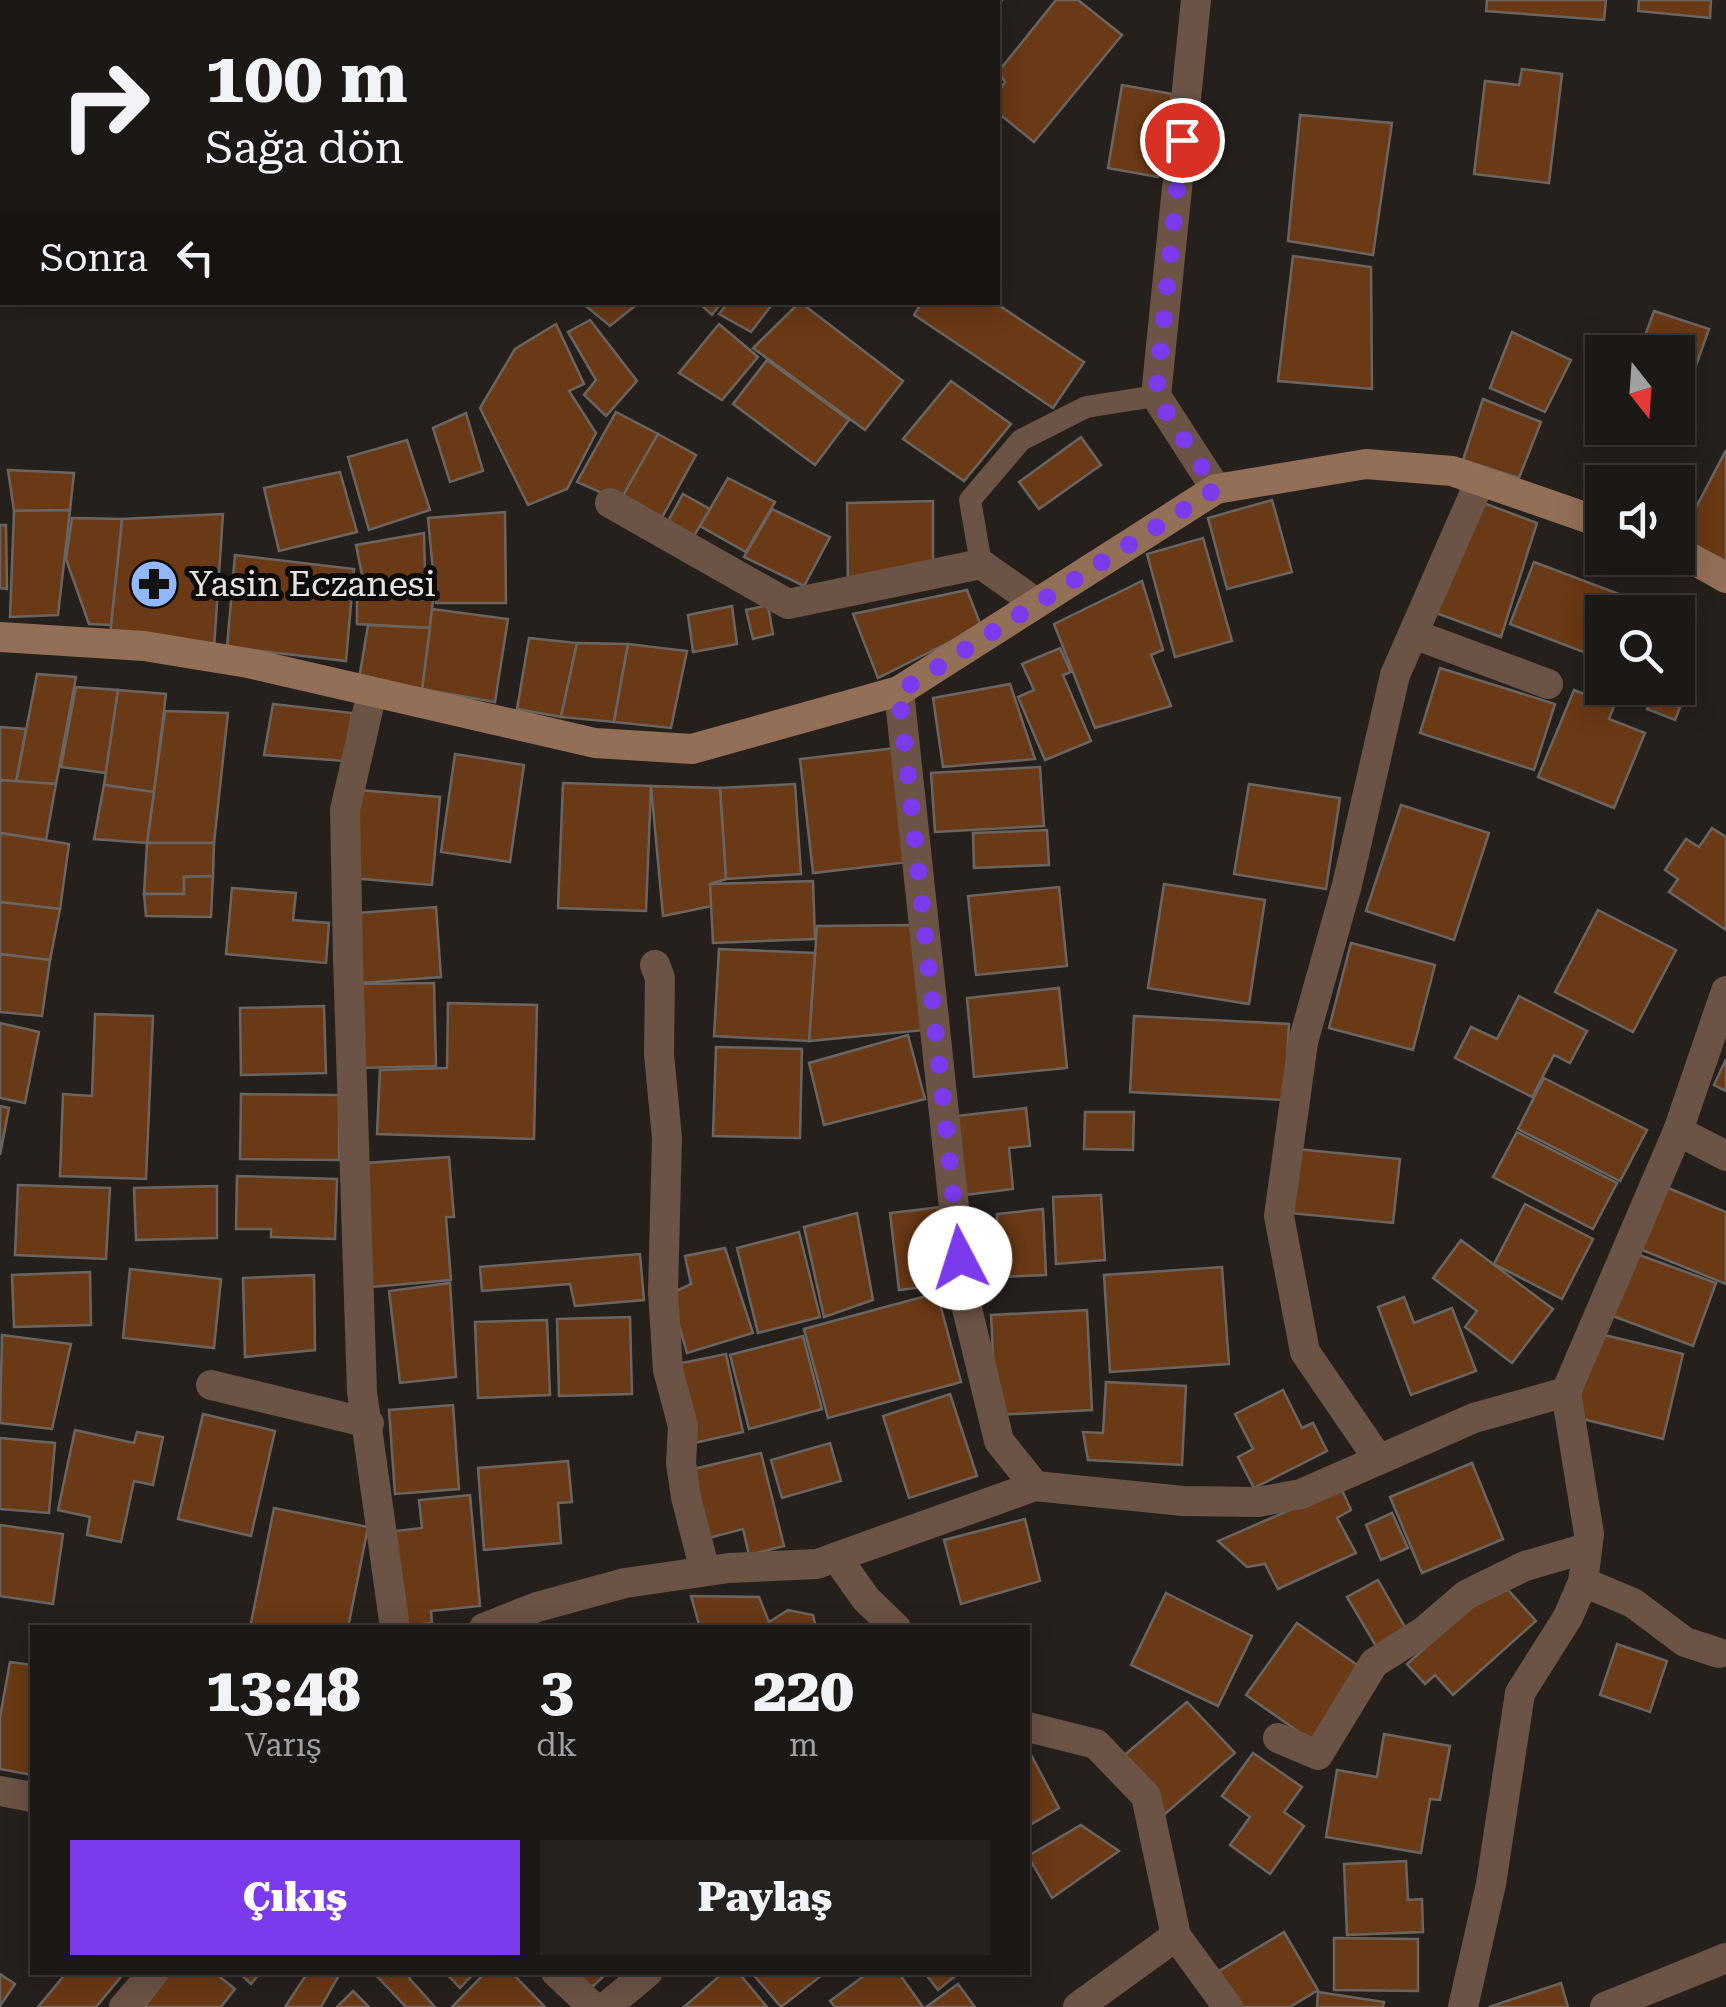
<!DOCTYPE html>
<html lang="tr">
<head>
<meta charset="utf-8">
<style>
	:root { --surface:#1c1816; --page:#25211f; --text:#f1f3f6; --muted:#a0a0a1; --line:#3a3735; --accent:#7c3aed }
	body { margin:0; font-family:"Roboto Serif",serif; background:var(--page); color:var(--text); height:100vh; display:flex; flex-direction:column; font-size:38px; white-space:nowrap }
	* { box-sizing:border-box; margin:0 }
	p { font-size:32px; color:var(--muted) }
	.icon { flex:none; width:55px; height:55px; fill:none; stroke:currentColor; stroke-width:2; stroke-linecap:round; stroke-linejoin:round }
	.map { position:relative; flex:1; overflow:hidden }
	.side { position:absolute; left:30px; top:1625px; width:1000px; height:350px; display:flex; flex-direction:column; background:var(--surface); border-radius:0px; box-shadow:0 5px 25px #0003,0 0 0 2px var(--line) }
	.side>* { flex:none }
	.top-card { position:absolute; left:0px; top:0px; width:1000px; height:305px; box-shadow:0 5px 25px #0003,0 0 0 2px var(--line); background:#1c1816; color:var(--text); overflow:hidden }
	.needle { width:65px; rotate:163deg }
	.buttons { position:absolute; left:1585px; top:335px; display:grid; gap:20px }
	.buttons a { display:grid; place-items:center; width:110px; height:110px; border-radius:0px; background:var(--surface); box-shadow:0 5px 25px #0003,0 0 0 2px var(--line); font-size:50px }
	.pin { position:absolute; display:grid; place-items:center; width:85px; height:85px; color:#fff; margin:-42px; border:5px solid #fff; border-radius:50%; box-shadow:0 2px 10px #0007 }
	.me { position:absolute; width:110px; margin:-55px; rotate:355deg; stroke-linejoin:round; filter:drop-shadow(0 0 8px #0008) }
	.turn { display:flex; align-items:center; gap:35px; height:210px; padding:0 40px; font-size:45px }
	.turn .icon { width:130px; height:130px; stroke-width:2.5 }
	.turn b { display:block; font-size:70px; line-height:85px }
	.then { display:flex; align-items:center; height:95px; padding:0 40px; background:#0003; gap:20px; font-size:38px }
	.eta { display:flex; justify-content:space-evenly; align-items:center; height:170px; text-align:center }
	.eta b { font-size:60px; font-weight:800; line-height:70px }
	.action { display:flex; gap:20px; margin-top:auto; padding:20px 40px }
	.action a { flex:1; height:115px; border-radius:0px; background:var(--accent); color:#fff; font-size:40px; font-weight:800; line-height:115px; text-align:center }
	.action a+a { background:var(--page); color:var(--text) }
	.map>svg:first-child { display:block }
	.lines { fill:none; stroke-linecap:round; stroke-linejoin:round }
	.stream { stroke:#84502e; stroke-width:11 }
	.building { fill:#6a3915; stroke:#6b6561; stroke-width:2.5 }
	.lane { stroke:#6b5345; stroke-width:22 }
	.street { stroke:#6b5345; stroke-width:30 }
	.secondary { stroke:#946f58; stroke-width:30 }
	.route { stroke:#7c3aed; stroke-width:18; stroke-dasharray:0 32.4 }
	.labels { text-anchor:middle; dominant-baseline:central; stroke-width:10; stroke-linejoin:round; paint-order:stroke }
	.poi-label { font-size:35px; fill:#e6e3e1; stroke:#0d0b09; text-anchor:start }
</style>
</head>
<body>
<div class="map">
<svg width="1726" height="2007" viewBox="0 0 1726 2007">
	<rect width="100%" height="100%" fill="#26201d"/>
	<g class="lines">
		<g class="stream">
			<path d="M318,2L319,0"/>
			<path d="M0,196H2"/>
		</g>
	</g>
	<g class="building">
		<path d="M921,0H1002L998,5Z"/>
		<path d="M1056,0H1078L1122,35L1034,142L998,113V92L1005,82L998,72Z"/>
		<path d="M1487,0H1606L1604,20L1486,11Z"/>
		<path d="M1639,0H1711L1710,18L1638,11Z"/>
		<path d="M1522,69L1562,74L1549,183L1474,174L1485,81L1519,85Z"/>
		<path d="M1122,85L1172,94L1158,177L1108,168Z"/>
		<path d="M1300,115L1392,123L1373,255L1288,241Z"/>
		<path d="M1293,256L1371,267L1372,389L1278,381Z"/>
		<path d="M593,302H631L635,306L610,326L587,307Z"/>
		<path d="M698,302H722L712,315Z"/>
		<path d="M728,302H774L751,332L719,314Z"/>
		<path d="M800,302L903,381L865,430L753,348Z"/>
		<path d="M922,302H994L1084,362L1053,408L914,315Z"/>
		<path d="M1654,311L1709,329L1678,416V352H1639Z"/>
		<path d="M590,320L637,381L606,416L584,395L596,380L568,332Z"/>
		<path d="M556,324L584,384L569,391L596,433L567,489L528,505L480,408L515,349Z"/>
		<path d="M719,324L758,357L722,400L679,373Z"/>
		<path d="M1512,332L1571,360L1545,412L1490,388Z"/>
		<path d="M767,360L849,420L815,465L733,404Z"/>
		<path d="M951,381L1011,424L964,481L903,439Z"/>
		<path d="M1483,399L1541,422L1519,478L1463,460Z"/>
		<path d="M616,412L658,434L620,501L577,482Z"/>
		<path d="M466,413L483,471L450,482L433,428Z"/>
		<path d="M658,434L696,455L660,521L620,501Z"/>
		<path d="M1081,437L1101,465L1039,509L1019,482Z"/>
		<path d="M407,440L430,510L369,530L348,457Z"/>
		<path d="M1726,450V561L1680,538Z"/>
		<path d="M8,470L74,473L70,510L14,511Z"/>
		<path d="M340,472L357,532L279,551L264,488Z"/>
		<path d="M728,478L775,502L746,552L700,526Z"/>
		<path d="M683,494L710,509L694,536L668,521Z"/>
		<path d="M1272,500L1292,572L1227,589L1208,518Z"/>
		<path d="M933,501V569L848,586L847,503Z"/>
		<path d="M1478,501L1537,523L1501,637L1436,613Z"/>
		<path d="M772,509L830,537L804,586L744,557Z"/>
		<path d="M70,510L58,615L10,617L14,511Z"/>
		<path d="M505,512L506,603H436L428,518Z"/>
		<path d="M223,514L214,648L110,635L122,519Z"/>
		<path d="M72,518L122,519L111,625L89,624L66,559Z"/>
		<path d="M0,525H6L7,589L0,588Z"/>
		<path d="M424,533L425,577L363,580L356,545Z"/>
		<path d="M1203,538L1232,641L1175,657L1147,554Z"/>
		<path d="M235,555L354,569L346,661L227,647Z"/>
		<path d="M1534,562L1656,608L1655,612H1602V659L1510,624Z"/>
		<path d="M1142,581L1163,650L1151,655L1171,706L1095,728L1054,624Z"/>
		<path d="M967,590L981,626L878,678L853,614Z"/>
		<path d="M357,595L433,600L430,628L357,624Z"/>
		<path d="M768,605L773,634L753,639L746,610Z"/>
		<path d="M732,606L737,644L693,652L688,615Z"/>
		<path d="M432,609L508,619L495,702L422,689Z"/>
		<path d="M368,625L430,628L422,689L359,679Z"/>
		<path d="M529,638L577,643L561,717L517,709Z"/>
		<path d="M577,643L628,644L614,722L561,717Z"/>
		<path d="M628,644L687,651L671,728L614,722Z"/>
		<path d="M1060,648L1071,672L1063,675L1091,741L1045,760L1018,697L1034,690L1022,664Z"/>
		<path d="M1440,668L1555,704L1534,770L1420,733Z"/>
		<path d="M37,674L76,677L56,784L16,782Z"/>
		<path d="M1678,680L1689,685L1675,720L1647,709L1656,688H1678Z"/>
		<path d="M1010,684L1035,759L943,767L933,698Z"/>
		<path d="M76,687L118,690L106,773L61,767Z"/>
		<path d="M118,690L166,694L154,792L104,785Z"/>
		<path d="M1574,690L1614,706L1609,719L1645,733L1614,808L1538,777Z"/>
		<path d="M273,704L352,713L345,761L264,755Z"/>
		<path d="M165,711L228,713L214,843H147Z"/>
		<path d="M0,727L26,729L16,782L0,780Z"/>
		<path d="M896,748L909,862L813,873L800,759Z"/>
		<path d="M455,754L524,765L510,862L441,852Z"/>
		<path d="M1040,767L1044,826L935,832L931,773Z"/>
		<path d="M0,780L56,784L46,840L0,833Z"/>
		<path d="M563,783L651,786L646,911L558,908Z"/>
		<path d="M795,784L801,874L726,879L720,788Z"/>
		<path d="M1249,784L1340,798L1326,889L1234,874Z"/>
		<path d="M104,785L154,792L147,843L94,839Z"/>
		<path d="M651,786L720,788L726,879L710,884L712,906L663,916Z"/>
		<path d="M359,790L440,797L432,885L351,878Z"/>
		<path d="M1401,805L1489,833L1454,940L1366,911Z"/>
		<path d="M1712,828L1726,837V930L1669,892L1678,879L1665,870L1686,839L1699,847Z"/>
		<path d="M1047,830L1049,865L974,868L973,833Z"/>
		<path d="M0,833L69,844L60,909L0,902Z"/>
		<path d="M147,843H214L213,876L184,877V894H144Z"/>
		<path d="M213,876L211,917L146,916L144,894H184V877Z"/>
		<path d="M813,881L815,939L713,943L710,884Z"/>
		<path d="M1164,884L1265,900L1249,1004L1148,988Z"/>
		<path d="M1059,887L1067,966L976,975L968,896Z"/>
		<path d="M232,888L296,893L293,920L329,923L326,963L226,954Z"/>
		<path d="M0,902L60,909L50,960L0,954Z"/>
		<path d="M436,907L441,977L362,983L358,913Z"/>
		<path d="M1598,910L1676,950L1633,1032L1555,992Z"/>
		<path d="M913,925L925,1030L809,1041L817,926Z"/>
		<path d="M1351,943L1435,965L1413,1050L1329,1028Z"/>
		<path d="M719,949L815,953L809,1041L714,1036Z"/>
		<path d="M0,954L50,960L42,1016L0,1012Z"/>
		<path d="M434,983L436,1066L359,1068L358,984Z"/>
		<path d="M1059,988L1067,1068L974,1077L967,998Z"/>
		<path d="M1519,996L1587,1031L1570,1063L1554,1055L1532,1097L1455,1058L1471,1027L1497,1039Z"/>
		<path d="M448,1003L537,1005L534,1139L377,1134L380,1070L447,1068Z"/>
		<path d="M324,1006L326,1073L241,1075L240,1008Z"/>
		<path d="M95,1014L153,1016L146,1179L60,1176L63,1094L92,1096Z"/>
		<path d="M1134,1016L1289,1024L1285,1100L1130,1092Z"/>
		<path d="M0,1023L39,1032L25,1103L0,1098Z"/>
		<path d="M908,1035L925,1099L824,1125L809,1063Z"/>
		<path d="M716,1047L802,1049L800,1138L713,1136Z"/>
		<path d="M1726,1059V1091L1714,1085Z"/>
		<path d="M1544,1078L1647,1130L1620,1181L1518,1129Z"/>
		<path d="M241,1094L339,1095V1160L240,1159Z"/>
		<path d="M0,1106L9,1108L0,1155Z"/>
		<path d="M1026,1108L1030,1146L1009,1148L1013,1189L965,1195L956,1116Z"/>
		<path d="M1085,1112H1134L1133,1150L1084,1149Z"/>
		<path d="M1517,1132L1617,1183L1593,1229L1493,1177Z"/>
		<path d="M1296,1149L1400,1159L1393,1223L1289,1213Z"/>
		<path d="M449,1157L454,1217H446L451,1280L372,1287L366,1163Z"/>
		<path d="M237,1176L337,1179L335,1239L271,1237V1229H236Z"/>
		<path d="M18,1185L110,1188L106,1259L15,1255Z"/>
		<path d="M1661,1185L1726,1212V1284L1635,1247Z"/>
		<path d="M217,1186V1238L136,1240L134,1188Z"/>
		<path d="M1101,1195L1105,1260L1056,1264L1053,1197Z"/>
		<path d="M1525,1204L1593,1239L1562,1299L1494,1264Z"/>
		<path d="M942,1207L950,1284L899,1290L890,1213Z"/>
		<path d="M1043,1209L1046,1275L999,1277L997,1214Z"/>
		<path d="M857,1213L873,1300L824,1317L804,1227Z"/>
		<path d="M799,1232L820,1317L758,1333L737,1248Z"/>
		<path d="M1461,1240L1553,1309L1512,1363L1465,1327L1477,1311L1433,1278Z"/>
		<path d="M725,1248L753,1333L687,1353L670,1294L691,1284L685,1256Z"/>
		<path d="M1634,1253L1716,1283L1693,1346L1610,1315Z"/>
		<path d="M640,1254L644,1300L575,1306L570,1284L482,1291L480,1267Z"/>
		<path d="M1222,1267L1229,1364L1110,1372L1104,1275Z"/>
		<path d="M130,1269L221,1279L214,1348L123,1338Z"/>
		<path d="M90,1272L91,1325L14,1327L12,1275Z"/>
		<path d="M314,1275L315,1350L245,1357L243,1278Z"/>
		<path d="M450,1283L456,1377L400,1383L389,1291Z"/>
		<path d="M937,1293L961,1382L828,1418L804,1329Z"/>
		<path d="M1404,1297L1414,1323L1452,1308L1476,1371L1411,1395L1378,1307Z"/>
		<path d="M1087,1310L1092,1410L996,1415L991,1315Z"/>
		<path d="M630,1317L632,1394L559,1396L557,1319Z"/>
		<path d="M547,1320L550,1395L478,1398L475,1322Z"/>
		<path d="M1596,1333L1683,1354L1663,1439L1575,1417Z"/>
		<path d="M2,1335L71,1344L52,1429L0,1423Z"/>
		<path d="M803,1336L822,1409L749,1429L730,1355Z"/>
		<path d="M726,1354L743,1432L694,1443L677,1364Z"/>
		<path d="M1106,1382L1186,1386L1182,1465L1088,1460L1083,1432L1103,1433Z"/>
		<path d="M1283,1390L1302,1428L1313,1423L1327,1451L1254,1488L1238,1457L1253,1449L1235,1414Z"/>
		<path d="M950,1394L977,1476L909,1498L883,1416Z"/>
		<path d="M453,1405L459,1489L395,1494L389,1410Z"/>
		<path d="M203,1414L275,1431L251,1536L178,1519Z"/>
		<path d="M75,1430L134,1443L137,1432L163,1437L153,1485L134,1481L121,1542L87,1535L90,1517L58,1510Z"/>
		<path d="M0,1438L55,1443L49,1513L0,1509Z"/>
		<path d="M830,1443L841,1481L782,1498L771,1460Z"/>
		<path d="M761,1453L784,1546L749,1555L743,1529L701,1540L685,1471Z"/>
		<path d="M568,1461L572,1502L558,1503L561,1543L484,1550L478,1468Z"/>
		<path d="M1472,1463L1503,1539L1422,1573L1390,1497Z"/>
		<path d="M1341,1488L1351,1510L1337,1518L1356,1553L1278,1589L1265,1564L1247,1567L1218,1541Z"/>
		<path d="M470,1495L480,1606L431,1611L432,1623L404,1626L395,1531L422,1528L419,1500Z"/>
		<path d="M274,1508L368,1527L348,1628H250Z"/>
		<path d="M1392,1513L1408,1548L1381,1560L1366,1525Z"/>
		<path d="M1025,1519L1040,1581L961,1604L944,1540Z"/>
		<path d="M0,1525L63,1534L53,1604L0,1596Z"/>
		<path d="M1378,1580L1406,1629L1376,1646L1347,1597Z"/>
		<path d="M1500,1581L1536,1621L1453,1695L1435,1675L1425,1684L1407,1664Z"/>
		<path d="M1166,1593L1252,1636L1218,1706L1131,1665Z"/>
		<path d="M691,1596L759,1597L769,1622L788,1610L813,1615L816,1628H700Z"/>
		<path d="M1297,1623L1363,1669L1312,1741L1246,1695Z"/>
		<path d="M1617,1644L1667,1661L1650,1712L1600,1695Z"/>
		<path d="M10,1662L32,1665V1775L0,1769V1717Z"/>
		<path d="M1187,1702L1235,1753L1165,1814L1121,1758Z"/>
		<path d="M1384,1734L1450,1746L1440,1800L1430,1799L1421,1853L1326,1837L1337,1770L1377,1777Z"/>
		<path d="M1028,1749L1059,1808L1028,1826Z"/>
		<path d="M1253,1753L1302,1787L1284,1812L1304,1826L1270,1874L1230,1845L1250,1817L1222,1796Z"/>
		<path d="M1081,1825L1119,1851L1052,1898L1028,1856Z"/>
		<path d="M1406,1861L1408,1900L1422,1899L1423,1932L1347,1935L1344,1864Z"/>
		<path d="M1284,1932L1318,1990L1290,2007H1240L1219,1971Z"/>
		<path d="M1334,1938L1418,1939V1991L1334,1990Z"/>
		<path d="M67,1972H125L96,2007H38Z"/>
		<path d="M171,1972H214L235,1989L221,2007H144Z"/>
		<path d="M238,1972H261L251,1984Z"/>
		<path d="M308,1972H334L338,1977L321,2007H285Z"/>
		<path d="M373,1972H414L409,1978L435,2007H406Z"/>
		<path d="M445,1972H475L460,1988Z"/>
		<path d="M486,1972H511L545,2007H452Z"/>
		<path d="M570,1972H608L588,1991Z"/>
		<path d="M724,1972H738L767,2007H684Z"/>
		<path d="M751,1972H826L781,2007Z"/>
		<path d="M869,1972H898L923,2007H835L830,2001Z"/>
		<path d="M924,1972H960L938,1990Z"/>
		<path d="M0,1974L15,1984L0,2006Z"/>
		<path d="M1561,1983L1568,2007H1489Z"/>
		<path d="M958,1984L975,2007H926Z"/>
		<path d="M353,1991L369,2007H337Z"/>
		<path d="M1318,1992L1384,2002L1383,2007H1317Z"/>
	</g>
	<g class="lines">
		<path class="lane" d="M981,564L970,500L1021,440L1086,407L1156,396"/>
		<g class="street">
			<path d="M1196,0L1156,396L1216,489"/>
			<path d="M406,2L407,0"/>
			<path d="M792,2L794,0"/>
			<path d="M0,260H2"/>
			<path d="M610,503L788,604L981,564L1035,602"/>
			<path d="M1416,635L1548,684"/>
			<path d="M899,691L963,1292L999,1441L1035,1486"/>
			<path d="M372,692L345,810L348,959L362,1392L395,1628"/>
			<path d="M655,965L660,978L659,1054L667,1138L663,1292L668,1370L683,1426L681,1463L686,1497L705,1571"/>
			<path d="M1678,1131L1726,1156"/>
			<path d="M211,1385L369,1423"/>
			<path d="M1379,1460L1305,1352L1279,1216L1303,1042L1347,885L1395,675L1480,481"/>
			<path d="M837,1558L866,1599L896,1628"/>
			<path d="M1583,1582L1633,1603L1685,1642L1719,1653"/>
			<path d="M484,1628L537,1607L625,1583L729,1568L817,1564L1035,1486L1183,1501L1258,1502L1301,1494L1474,1418L1566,1392"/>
			<path d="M1028,1727L1096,1744L1146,1796L1176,1936L1228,2007"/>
			<path d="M1278,1738L1318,1755L1374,1663L1423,1632L1466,1595L1525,1566L1587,1548"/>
			<path d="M0,1791L32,1797"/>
			<path d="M556,1972L593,2007"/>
			<path d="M124,2007L154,1972"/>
			<path d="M606,2007L648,1972"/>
			<path d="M1078,2007L1176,1936"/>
			<path d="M1463,2007L1491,1884L1520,1693L1568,1617L1583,1582L1589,1534L1566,1392L1678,1131L1726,991"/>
			<path d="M1605,2007L1726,1958"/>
		</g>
		<g class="secondary">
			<path d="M1678,551L1726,578"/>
			<path d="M0,637L144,646L248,663L595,743L692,749L899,691L1216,489L1366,464L1452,471L1602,523"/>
		</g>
	</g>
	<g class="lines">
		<path class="route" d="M960,1258L899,692L1216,489L1156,396L1182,140"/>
	</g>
	<defs>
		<g id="pharmacy-disc" transform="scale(2.5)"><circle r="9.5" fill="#93b7fd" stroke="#0d0b09"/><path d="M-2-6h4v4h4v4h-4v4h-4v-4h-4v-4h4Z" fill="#111"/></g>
	</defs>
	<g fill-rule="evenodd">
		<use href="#pharmacy-disc" x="154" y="584"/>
	</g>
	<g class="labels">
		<g class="poi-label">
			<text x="189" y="584">Yasin Eczanesi</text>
		</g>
	</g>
</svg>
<div class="buttons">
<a><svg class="needle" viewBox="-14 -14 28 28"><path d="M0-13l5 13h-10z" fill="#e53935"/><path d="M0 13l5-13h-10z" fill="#a0a0a1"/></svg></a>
<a><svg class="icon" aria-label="sound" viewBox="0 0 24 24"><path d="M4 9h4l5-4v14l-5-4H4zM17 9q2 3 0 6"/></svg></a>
<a><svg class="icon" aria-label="search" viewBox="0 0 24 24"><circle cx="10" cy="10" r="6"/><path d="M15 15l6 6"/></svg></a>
</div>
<div class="pin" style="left:1182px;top:140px;background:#d93025"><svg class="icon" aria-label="arrive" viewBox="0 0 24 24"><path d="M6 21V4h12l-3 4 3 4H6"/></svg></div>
<svg class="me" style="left:960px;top:1258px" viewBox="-20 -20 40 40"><circle r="19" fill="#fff"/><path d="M0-13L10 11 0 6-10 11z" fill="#7c3aed"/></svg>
<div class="top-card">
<div class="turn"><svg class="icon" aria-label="right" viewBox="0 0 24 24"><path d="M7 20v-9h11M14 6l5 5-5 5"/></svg><div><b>100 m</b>Sağa dön</div></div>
<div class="then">Sonra<svg class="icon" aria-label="left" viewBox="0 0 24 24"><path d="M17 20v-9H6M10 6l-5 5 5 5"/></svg></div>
</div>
<section class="side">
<div class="eta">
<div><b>13:48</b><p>Varış</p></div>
<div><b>3</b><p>dk</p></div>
<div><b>220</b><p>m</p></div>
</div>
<div class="action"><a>Çıkış</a><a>Paylaş</a></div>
</section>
</div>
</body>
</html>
